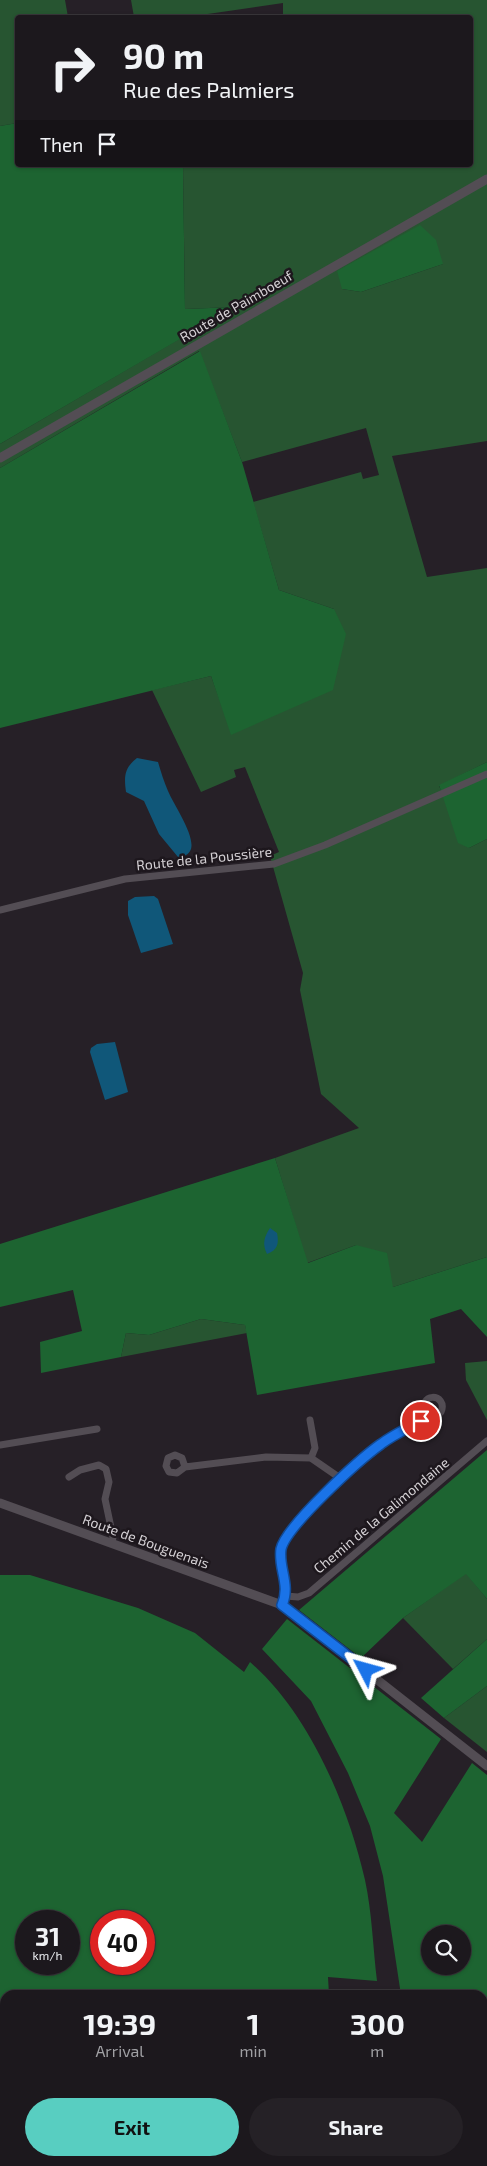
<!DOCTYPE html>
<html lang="en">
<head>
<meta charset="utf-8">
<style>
	:root { --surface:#1c181d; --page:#252126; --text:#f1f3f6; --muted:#a0a0a4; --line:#3a373b; --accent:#58cec1 }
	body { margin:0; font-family:"Exo 2",sans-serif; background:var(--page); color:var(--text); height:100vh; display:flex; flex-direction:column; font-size:19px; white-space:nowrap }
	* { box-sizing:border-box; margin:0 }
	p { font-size:16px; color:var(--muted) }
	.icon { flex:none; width:28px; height:28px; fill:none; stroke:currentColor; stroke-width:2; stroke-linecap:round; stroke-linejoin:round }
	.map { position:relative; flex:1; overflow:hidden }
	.drawer { position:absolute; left:0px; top:1990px; width:488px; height:176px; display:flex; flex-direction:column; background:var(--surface); border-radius:15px 15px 0 0; box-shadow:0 1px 4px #0004,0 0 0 1px var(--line) }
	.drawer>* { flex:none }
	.hud { position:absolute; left:15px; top:15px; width:458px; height:152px; border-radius:5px; box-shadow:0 1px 4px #0004,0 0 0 1px var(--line); background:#1c181d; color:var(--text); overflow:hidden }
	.fabs { position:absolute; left:421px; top:1925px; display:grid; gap:10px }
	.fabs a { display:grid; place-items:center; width:50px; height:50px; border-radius:50%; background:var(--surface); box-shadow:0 1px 4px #0004,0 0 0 1px var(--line); font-size:25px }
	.speed { position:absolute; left:15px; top:1910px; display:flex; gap:10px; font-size:25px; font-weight:700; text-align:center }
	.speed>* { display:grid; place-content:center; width:65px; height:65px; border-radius:50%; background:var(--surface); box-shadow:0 1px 4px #0004,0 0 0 1px var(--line); line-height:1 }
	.speed small { font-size:12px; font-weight:400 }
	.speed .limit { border:8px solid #d22; background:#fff; color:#111 }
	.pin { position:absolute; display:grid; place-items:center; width:42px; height:42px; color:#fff; margin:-21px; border:2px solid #fff; border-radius:50%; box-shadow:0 1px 5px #0007 }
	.me { position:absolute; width:55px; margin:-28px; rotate:309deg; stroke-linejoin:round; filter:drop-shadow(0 0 4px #0008) }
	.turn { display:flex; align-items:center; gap:18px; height:105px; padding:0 25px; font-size:22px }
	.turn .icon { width:65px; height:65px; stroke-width:2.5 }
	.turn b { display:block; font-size:35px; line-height:42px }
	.then { display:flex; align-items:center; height:48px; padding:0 25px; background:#0003; gap:10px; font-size:19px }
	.eta { display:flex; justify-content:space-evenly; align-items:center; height:85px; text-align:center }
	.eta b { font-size:30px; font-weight:700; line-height:35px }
	.action { display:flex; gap:10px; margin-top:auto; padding:10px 25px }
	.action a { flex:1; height:58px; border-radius:30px; background:var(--accent); color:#111; font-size:20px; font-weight:700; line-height:58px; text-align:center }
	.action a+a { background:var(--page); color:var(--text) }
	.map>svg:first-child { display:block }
	.green { fill:#275531; fill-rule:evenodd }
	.forest { fill:#1d6431; fill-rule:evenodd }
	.water { fill:#105779 }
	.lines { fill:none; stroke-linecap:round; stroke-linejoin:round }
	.minor { stroke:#534d54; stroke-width:7 }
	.tertiary { stroke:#534d54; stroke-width:9 }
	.route-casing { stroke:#114b97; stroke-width:12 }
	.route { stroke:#1a73e8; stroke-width:9 }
	.labels { text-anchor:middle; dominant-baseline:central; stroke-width:5; stroke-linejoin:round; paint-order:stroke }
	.street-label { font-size:14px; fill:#d5d1d5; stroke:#1d171d }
</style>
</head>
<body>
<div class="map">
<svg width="487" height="2166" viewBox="0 0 487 2166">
	<rect width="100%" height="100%" fill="#262027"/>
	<g class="green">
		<path d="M0,0H65L68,17L18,18L17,123L0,126Z"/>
		<path d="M131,0H487V441L392,456L427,577L487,568V762L439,786L469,848L487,839V1257L393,1287L356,1245L307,1263L275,1158L359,1128L321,1094L300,990L303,973L270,856L279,852L245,767L234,770L236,777L201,792L152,690L211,676L232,734L334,609L279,590L253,502L361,472L363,479L379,475L366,428L242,462L199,351L0,468V444L234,307L185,309L183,165H470V18L283,17V3L187,17H134ZM443,264L361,292L342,289Z"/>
		<path d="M201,1319L245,1325L247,1333L121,1357L126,1333L149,1335Z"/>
		<path d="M487,1361V1420L466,1380L465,1363Z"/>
		<path d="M466,1573L487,1599V1639L453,1669L403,1618Z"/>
		<path d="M487,1686V1752L444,1718Z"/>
		<path d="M483,2144L487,2145V2166H415V2161H482Z"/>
	</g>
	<g class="forest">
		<path d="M17,123L18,165H183L185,309L235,307L0,444V126Z"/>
		<path d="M420,225L436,240L443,264L361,292L342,289L337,271Z"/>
		<path d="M200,351L242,462L279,590L334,609L346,634L333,690L231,735L211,676L0,728V468Z"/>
		<path d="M487,762V839L469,848L458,843L439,785Z"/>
		<path d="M275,1158L308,1263L356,1245L387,1253L393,1287L487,1257V1337L461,1309L430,1319L435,1363L257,1395L245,1325L201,1319L149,1335L126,1333L121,1357L41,1373L40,1342L82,1331L73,1290L0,1307V1244Z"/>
		<path d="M487,1450V1599L466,1574L403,1618L361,1658L299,1610Z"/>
		<path d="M0,1575H30L138,1608L195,1633L244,1672L250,1662C309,1713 348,1805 365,1880C372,1912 373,1948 377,1981L328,1977L329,1995H5V2161H388L389,2166H0ZM26,1921H69V1964H26ZM101,1921H144V1964H101Z"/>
		<path d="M287,1619L441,1739L394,1813L422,1842L472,1763L487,1775V2006H483L482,1995H401L383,1876L370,1826L348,1773L311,1701L262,1649ZM430,1934H462V1966H430Z"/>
		<path d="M487,1639V1686L444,1718L421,1698Z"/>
	</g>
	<g class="water">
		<path d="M137,758L158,762C161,772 164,782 168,791C174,805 195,835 191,849C189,855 183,857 178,857L159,834L144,801L126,792C124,777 124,768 137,758Z"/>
		<path d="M154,896L158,899L173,944L141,953L128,915V901L135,897Z"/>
		<path d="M115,1042L128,1092L105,1100L90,1052L91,1048L97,1044Z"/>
		<path d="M270,1228L277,1233C279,1243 278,1250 267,1254C262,1244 264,1237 270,1228Z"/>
	</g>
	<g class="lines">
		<g class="minor">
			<path d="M0,910L125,879L274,864L325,845L487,774"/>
			<path d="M310,1420L315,1448L311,1458"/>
			<path d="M0,1445L97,1429"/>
			<path d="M185,1467L182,1458L175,1455L168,1458L166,1466L169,1472L177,1473L185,1467L266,1457L311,1458L340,1478"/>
			<path d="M69,1477L80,1470L99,1465L106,1469L109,1482L105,1499L113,1537L112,1543"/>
			<path d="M286,1596L298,1597L309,1593L487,1441"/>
			<path d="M282,1605C292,1583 274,1560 284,1541C301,1511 353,1464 381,1443C396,1433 414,1428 427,1415L435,1417L441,1412C449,1393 415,1391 427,1415"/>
		</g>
		<g class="tertiary">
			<path d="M0,458L487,179"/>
			<path d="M0,1503L282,1605L487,1766"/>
		</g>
	</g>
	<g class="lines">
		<g class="route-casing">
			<path id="route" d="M366,1670L282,1605C291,1585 278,1568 281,1549C286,1526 360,1459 381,1444C393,1435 408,1428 421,1421"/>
		</g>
		<use href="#route" class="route"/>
	</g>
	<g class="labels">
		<g class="street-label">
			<text transform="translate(236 306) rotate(-30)">Route de Paimboeuf</text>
			<text transform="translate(204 858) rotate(-6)">Route de la Poussière</text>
			<text transform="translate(381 1515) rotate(-40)">Chemin de la Galimondaine</text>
			<text transform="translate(146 1541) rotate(20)">Route de Bouguenais</text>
		</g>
	</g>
</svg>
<div class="fabs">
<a><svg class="icon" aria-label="search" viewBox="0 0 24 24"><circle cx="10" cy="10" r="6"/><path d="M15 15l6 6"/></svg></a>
</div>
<div class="speed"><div>31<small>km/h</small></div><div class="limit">40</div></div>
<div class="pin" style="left:421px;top:1421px;background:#d93025"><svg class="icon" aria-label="arrive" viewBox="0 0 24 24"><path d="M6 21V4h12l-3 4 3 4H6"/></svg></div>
<svg class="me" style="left:366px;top:1670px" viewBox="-20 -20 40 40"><path d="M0-17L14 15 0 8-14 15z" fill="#1a73e8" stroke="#fff" stroke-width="4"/></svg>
<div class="hud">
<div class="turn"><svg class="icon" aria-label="right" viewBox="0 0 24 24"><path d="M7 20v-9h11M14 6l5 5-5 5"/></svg><div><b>90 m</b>Rue des Palmiers</div></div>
<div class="then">Then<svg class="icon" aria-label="arrive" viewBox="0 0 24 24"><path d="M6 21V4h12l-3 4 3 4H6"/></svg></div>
</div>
<section class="drawer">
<div class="eta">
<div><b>19:39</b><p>Arrival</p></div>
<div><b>1</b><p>min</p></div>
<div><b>300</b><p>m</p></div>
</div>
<div class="action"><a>Exit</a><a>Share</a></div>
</section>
</div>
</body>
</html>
